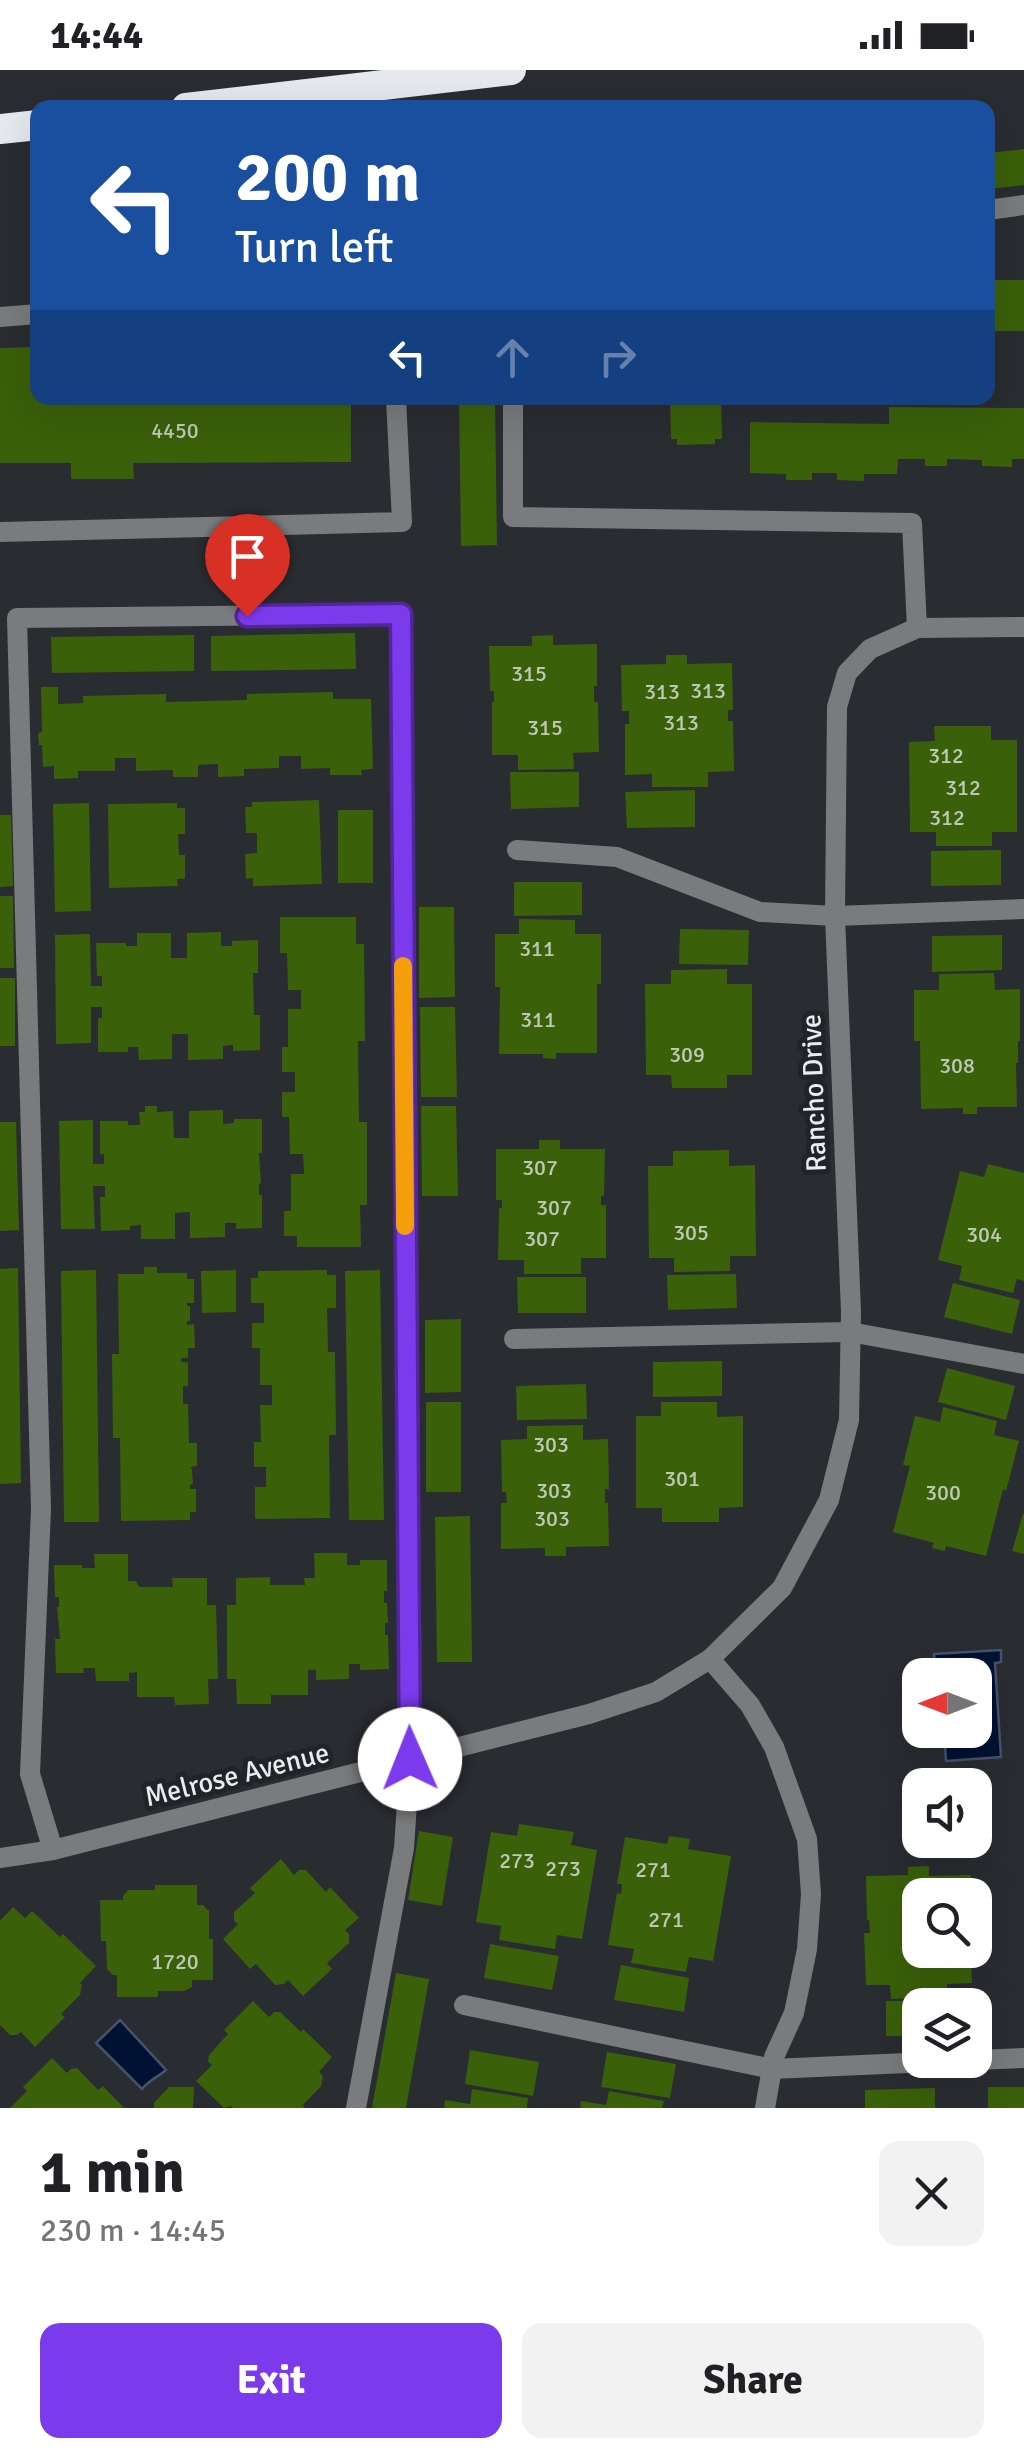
<!DOCTYPE html>
<html lang="en">
<head>
<meta charset="utf-8">
<style>
	:root { --surface:#fff; --page:#f2f2f2; --text:#202124; --muted:#757577; --accent:#7c3aed }
	body { margin:0; font-family:Signika,sans-serif; background:var(--page); color:var(--text); height:100vh; display:flex; flex-direction:column; font-size:38px; white-space:nowrap }
	* { box-sizing:border-box; margin:0 }
	p { font-size:32px; color:var(--muted) }
	.icon { flex:none; width:55px; height:55px; fill:none; stroke:currentColor; stroke-width:2; stroke-linecap:round; stroke-linejoin:round }
	.map { position:relative; height:2038px; overflow:hidden }
	.side { display:flex; flex-direction:column; background:var(--surface); flex:1 }
	.side>* { flex:none }
	.guide { position:absolute; left:30px; top:30px; width:965px; height:305px; border-radius:20px; box-shadow:0 10px 40px #0002; background:#1a4fa0; color:#fff; overflow:hidden }
	.needle { width:65px; rotate:270deg }
	.buttons { position:absolute; left:902px; top:1588px; display:grid; gap:20px }
	.buttons a { display:grid; place-items:center; width:90px; height:90px; border-radius:20px; background:var(--surface); box-shadow:0 10px 40px #0002; font-size:50px }
	.pin { position:absolute; display:grid; place-items:center; width:85px; height:85px; color:#fff; margin:-102px -42px; border-radius:50% 50% 50% 0; rotate:-45deg; box-shadow:0 0 10px #0007 }
	.pin .icon { rotate:45deg }
	.me { position:absolute; width:110px; margin:-55px; rotate:359deg; stroke-linejoin:round; filter:drop-shadow(0 0 8px #0008) }
	.turn { display:flex; align-items:center; gap:35px; height:210px; padding:0 40px; font-size:45px }
	.turn .icon { width:130px; height:130px; stroke-width:2.5 }
	.turn b { display:block; font-size:70px; line-height:85px }
	.lanes { display:flex; align-items:center; height:95px; padding:0 40px; background:#0003; justify-content:center; gap:50px; direction:ltr }
	.lanes .off { opacity:.35 }
	.round { display:grid; place-items:center; flex:none; width:105px; height:105px; border-radius:20px; background:var(--page) }
	.headline { display:flex; align-items:center; justify-content:space-between; height:170px; padding:0 40px }
	h1 { font-size:60px; font-weight:700; line-height:75px }
	.action { display:flex; gap:20px; margin-top:auto; padding:20px 40px }
	.action a { flex:1; height:115px; border-radius:20px; background:var(--accent); color:#fff; font-size:40px; font-weight:700; line-height:115px; text-align:center }
	.action a+a { background:var(--page); color:var(--text) }
	.status { display:flex; justify-content:space-between; align-items:center; height:70px; padding:0 50px; background:var(--surface); direction:ltr }
	.status svg { height:28px; fill:currentColor }
	.map>svg:first-child { display:block }
	.water { fill:#001233; stroke:#46536b; stroke-width:2.5 }
	.building { fill:#3a600a }
	.lines { fill:none; stroke-linecap:round; stroke-linejoin:round }
	.lane { stroke:#797b7d; stroke-width:20 }
	.street { stroke:#797b7d; stroke-width:20 }
	.highway { stroke:#e6eaf0; stroke-width:30 }
	.route-casing { stroke:#51269a; stroke-width:25 }
	.route { stroke:#7c3aed; stroke-width:18 }
	.slow { stroke:#f59e0b; stroke-width:18 }
	.labels { text-anchor:middle; dominant-baseline:central; stroke-width:10; stroke-linejoin:round; paint-order:stroke }
	.number-label { font-size:22px; fill:#bec9b6 }
	.street-label { font-size:28px; fill:#eaecef; stroke:#202327 }
</style>
</head>
<body>
<div class="status"><b>14:44</b><svg viewBox="0 0 49 12"><path d="M0 12V9h3v3zM5 12V6h3v6zM10 12V3h3v9zM15 12V0h3v12zM26 1h20v11H26zM47 4h2v5h-2z"/></svg></div>
<div class="map">
<svg width="1024" height="2038" viewBox="0 0 1024 2038">
	<rect width="100%" height="100%" fill="#292c31"/>
	<g class="water">
		<path d="M1001,1580V1592L995,1593L1001,1687L946,1691L944,1660H975V1605L935,1603L934,1584Z"/>
		<path d="M120,1950L166,2000C157,2008 150,2009 142,2019L96,1973Z"/>
	</g>
	<g class="building">
		<path d="M1024,79V115L988,119V83Z"/>
		<path d="M988,210H1024V261H995V267H988Z"/>
		<path d="M38,277V328H351V392L133,393L134,409H71V393H0V278Z"/>
		<path d="M459,328H495L497,475L461,476Z"/>
		<path d="M670,328H721L722,369H715V374L677,375V369H671Z"/>
		<path d="M889,337L1024,338V389H1012V397L982,396V390L947,389V396H925V389H898L897,404H864V411L837,410V403H812V410H786V404L750,403V352L889,354Z"/>
		<path d="M355,563L356,599L211,601V566Z"/>
		<path d="M194,565V601L52,603L51,567Z"/>
		<path d="M553,565V575L597,574V616H594V632H598L599,682L573,683L574,699L518,700V685H492V632H494V621H490L489,576H532V566Z"/>
		<path d="M666,585H687V594L732,593L733,640H728V651H733L734,701L708,702V717H652V704L625,705V654H629V641H622L621,595L666,594Z"/>
		<path d="M41,617H58V634L83,633V626L166,624V632L247,630V624L333,622V629H371L373,699L361,700L362,705H330V698L301,699V686H279V698L244,699V706L218,707V694L198,695V707H173V700L136,701V688H115V701H78V708L54,709V696L43,697L42,675H39L38,663L42,662Z"/>
		<path d="M934,656H991V670H1017V762H992V776H936V762H910L909,672L935,671Z"/>
		<path d="M510,702H579V737L511,739Z"/>
		<path d="M695,720V757L627,758L625,722Z"/>
		<path d="M319,730L322,814L253,816V808L246,809L245,784L257,783V763H246L245,737H252V732Z"/>
		<path d="M89,733L91,841L55,842L53,734Z"/>
		<path d="M177,733V738H185V764H178L179,785H185V809H177L178,816L109,818L108,734Z"/>
		<rect x="338" y="740" width="35" height="73"/>
		<path d="M0,745H11L13,816L0,817Z"/>
		<path d="M1001,780V815L931,816V781Z"/>
		<path d="M514,812H582V845L514,846Z"/>
		<path d="M0,826H13L14,898H0Z"/>
		<path d="M419,837H454L455,927L419,928Z"/>
		<path d="M280,847H356V874H364L365,971H358L359,1052H367V1135H360L361,1177H297V1166H284V1141H291V1104H304L303,1084H290L289,1047H282V1022H295V1002H282V977H288V939H301V920H288L287,883H280Z"/>
		<path d="M519,849L575,850V864H601V914H597V983H556V989L543,988V984H499L500,917H495V864H519Z"/>
		<path d="M680,859L749,860L748,895L679,894Z"/>
		<path d="M221,862V876H232V871L258,870V903H253L254,945H260V980L233,981V975L223,976V989L188,990V964H172V989L139,990L138,977H128V982H98V948H102V937H91V973L56,974L55,865L90,864L91,916H102V906H97L96,873H126V876H137V863H171V888H187V863Z"/>
		<path d="M1002,865V900L932,902V866Z"/>
		<path d="M727,899V914H752V1005H727V1018H672L671,1005H646L645,914H671V900Z"/>
		<path d="M994,903L995,920L1020,919V971H1018V993H1016L1017,1037H977V1044H963V1038L921,1039L920,971H914V920H939V904Z"/>
		<rect x="0" y="908" width="15" height="68"/>
		<path d="M420,937H455L457,1027H421Z"/>
		<path d="M145,1036H157V1042L173,1041L174,1068H189V1041L223,1040V1054L234,1053V1049H262V1083H259L261,1113L259,1114V1125H262V1158L236,1159V1153H225V1167L190,1168V1142L175,1143V1169H141V1155L130,1156V1160L101,1161L100,1127H105V1116H93L95,1159H61L59,1051L93,1050V1094H104V1084H100V1051H128V1055H140L139,1042H145Z"/>
		<path d="M421,1036H456L458,1126H422Z"/>
		<path d="M0,1052H16L19,1160L0,1161Z"/>
		<path d="M539,1070H560V1079H605L604,1126H601V1135H606V1188H581V1204H524V1190H498L499,1138H502V1130H496V1079H539Z"/>
		<path d="M729,1080V1096L755,1095L756,1186H730V1201L674,1202V1188H649L648,1096H673V1081Z"/>
		<path d="M988,1094L1024,1103V1211L1017,1209L1013,1223L959,1210L962,1196L938,1190L960,1101L984,1107Z"/>
		<path d="M144,1197H157V1203H187V1209H194V1233H187V1236H190V1251H187V1255L194,1254L195,1278H188V1288H181V1292H188V1316H183V1334H188L189,1373H197V1396L190,1397L192,1399L193,1414L190,1415V1419H196V1442H190V1450L121,1451L120,1368H113L112,1284H119L118,1204H144Z"/>
		<path d="M18,1198L21,1413L0,1414V1199Z"/>
		<path d="M96,1200L99,1452H64L61,1201Z"/>
		<path d="M236,1200V1242L202,1243L201,1201Z"/>
		<path d="M327,1200V1205H336V1238H327L328,1282H335L336,1365H329L330,1448L255,1449V1417H266V1397H254V1372H261L260,1335H272V1315H260V1278H252V1253H264V1233H251V1208H258V1201Z"/>
		<path d="M380,1200L384,1450H349L345,1201Z"/>
		<path d="M736,1204L737,1238L668,1240L667,1205Z"/>
		<path d="M517,1207H586V1243H518Z"/>
		<path d="M953,1213L1020,1230L1012,1264L944,1247Z"/>
		<path d="M461,1249V1322L425,1323V1250Z"/>
		<path d="M722,1291V1326L653,1327V1292Z"/>
		<path d="M947,1298L1015,1316L1006,1350L938,1332Z"/>
		<path d="M586,1314L587,1349L517,1350L516,1316Z"/>
		<rect x="426" y="1332" width="35" height="90"/>
		<path d="M661,1332H717V1347L743,1346V1437L719,1438V1452H662V1438H636V1346H661Z"/>
		<path d="M943,1337L997,1351L994,1365L1019,1371L1006,1421L1003,1419L986,1486L946,1476L945,1481L932,1478L934,1473L893,1462L910,1396L903,1395L915,1346L940,1352Z"/>
		<path d="M583,1355V1370L608,1369L609,1419H605V1433H608L609,1476L566,1477V1486H545V1478L501,1479V1433H507L506,1422H502L501,1370L527,1369V1356Z"/>
		<path d="M1023,1444H1024V1484L1012,1481Z"/>
		<path d="M470,1446L472,1592H437L435,1447Z"/>
		<path d="M314,1483H347V1495H360V1490H387V1521H384V1533H387L388,1553H385V1565H388L389,1599L360,1600V1594H349V1609L316,1610V1600H308V1625H271V1634H237L236,1609H227V1535H236V1508L270,1507V1515H305L304,1508H315Z"/>
		<path d="M94,1484H128V1511H136L139,1517H173L172,1508H207V1535H216L218,1609H208L209,1634L175,1635L174,1627H137V1602L129,1603V1611H96L95,1598H83L84,1603H56L55,1569H60L57,1537H59V1527H55L54,1495H82V1498H95Z"/>
		<path d="M519,1754L574,1762L571,1775L597,1780L582,1869L557,1865L555,1879L499,1870L501,1856L476,1852L491,1762L517,1766Z"/>
		<path d="M419,1761L453,1767L442,1836L408,1830Z"/>
		<path d="M669,1766L690,1769L688,1779L731,1786L713,1891L689,1887L686,1902L631,1893L634,1879L608,1875L617,1823L621,1824L622,1814H617L625,1767L667,1774Z"/>
		<path d="M281,1789L294,1805L299,1800H306L326,1822L330,1817L359,1848L345,1860L349,1864V1873L327,1893L332,1899L303,1926L288,1910L284,1914L275,1915L256,1894L250,1899L223,1869L238,1854L234,1851V1842L255,1823L250,1818Z"/>
		<path d="M929,1796V1806L971,1805V1825H920V1880H971L972,1913L947,1914V1927L891,1929L890,1915H866L864,1863H870L869,1850H867L866,1806L908,1805V1797Z"/>
		<path d="M155,1815H197V1835H203L209,1841V1869H213V1910H192V1917L184,1921H158V1927H117V1905H113L107,1899L106,1871H101L100,1830H123V1826L128,1820H155Z"/>
		<path d="M13,1837L25,1848L32,1841L60,1867L63,1864L96,1896L80,1913L82,1915L80,1925L61,1944L65,1947L35,1977L21,1962L17,1965H10L0,1955V1851Z"/>
		<path d="M490,1874L559,1886L552,1920L484,1908Z"/>
		<path d="M621,1895L689,1908L684,1942L614,1930Z"/>
		<path d="M396,1903L429,1909L406,2038H372Z"/>
		<path d="M253,1931L269,1947L274,1942H280L301,1962L303,1959L332,1987L319,2002L323,2006L321,2016L303,2035L305,2038H233L230,2036L224,2038L196,2011L212,1995L208,1992L209,1985L228,1964L224,1960Z"/>
		<path d="M886,1931H956V1935H920V1966H886Z"/>
		<path d="M470,1980L539,1992L533,2026L465,2014Z"/>
		<path d="M607,1982L676,1994L670,2028L601,2017Z"/>
		<path d="M52,1988L67,2003L71,1999L77,1998L98,2020L103,2016L124,2038H10L27,2021L23,2017Z"/>
		<path d="M169,2017H194L193,2038H154V2033Z"/>
		<rect x="988" y="2017" width="36" height="21"/>
		<path d="M935,2018V2038H865V2020Z"/>
		<path d="M472,2019L528,2028L527,2038H444L445,2030L470,2034Z"/>
		<path d="M609,2021L664,2031L662,2038H580L581,2031L606,2035Z"/>
	</g>
	<g class="lines">
		<g class="lane">
			<path d="M988,140L1024,135"/>
			<path d="M0,247L38,244"/>
			<path d="M513,328V447L912,453L917,558"/>
			<path d="M0,462L402,452L396,328"/>
			<path d="M517,780L617,787L760,842L835,846L1024,839"/>
			<path d="M514,1269L850,1262L1024,1294"/>
			<path d="M53,1780L30,1704L41,1439L17,548L401,544L410,1689L404,1778L356,2038"/>
			<path d="M464,1935L772,1999L974,1990"/>
			<path d="M975,1990L1024,1988"/>
		</g>
		<g class="street">
			<path d="M710,1589L750,1635L774,1677L807,1769L811,1824L807,1879L794,1943L774,1987L765,2038"/>
			<path d="M0,1788L53,1780L589,1644L656,1622L710,1589L782,1518L829,1430L849,1350L851,1242L835,846L837,637L847,603L870,579L917,558L1024,557"/>
		</g>
		<g class="highway">
			<path d="M186,38L511,0"/>
			<path d="M0,59L38,55"/>
		</g>
	</g>
	<g class="lines">
		<g class="route-casing">
			<path id="route" d="M247,546L401,544L410,1689"/>
		</g>
		<use href="#route" class="route"/>
		<path class="slow" d="M403,896L405,1156"/>
	</g>
	<g class="labels">
		<g class="number-label">
			<text x="175" y="360">4450</text>
			<text x="529" y="603">315</text>
			<text x="708" y="620">313</text>
			<text x="662" y="621">313</text>
			<text x="681" y="652">313</text>
			<text x="545" y="657">315</text>
			<text x="946" y="685">312</text>
			<text x="963" y="717">312</text>
			<text x="947" y="747">312</text>
			<text x="537" y="878">311</text>
			<text x="538" y="949">311</text>
			<text x="687" y="984">309</text>
			<text x="957" y="995">308</text>
			<text x="540" y="1097">307</text>
			<text x="554" y="1137">307</text>
			<text x="691" y="1162">305</text>
			<text x="984" y="1164">304</text>
			<text x="542" y="1168">307</text>
			<text x="551" y="1374">303</text>
			<text x="682" y="1408">301</text>
			<text x="554" y="1420">303</text>
			<text x="943" y="1422">300</text>
			<text x="552" y="1448">303</text>
			<text x="517" y="1790">273</text>
			<text x="563" y="1798">273</text>
			<text x="653" y="1799">271</text>
			<text x="666" y="1849">271</text>
			<text x="175" y="1891">1720</text>
		</g>
		<g class="street-label">
			<text transform="translate(814 1023) rotate(-92)">Rancho Drive</text>
			<text transform="translate(237 1705) rotate(-14)">Melrose Avenue</text>
		</g>
	</g>
</svg>
<div class="buttons">
<a><svg class="needle" viewBox="-14 -14 28 28"><path d="M0-13l5 13h-10z" fill="#e53935"/><path d="M0 13l5-13h-10z" fill="#757577"/></svg></a>
<a><svg class="icon" aria-label="sound" viewBox="0 0 24 24"><path d="M4 9h4l5-4v14l-5-4H4zM17 9q2 3 0 6"/></svg></a>
<a><svg class="icon" aria-label="search" viewBox="0 0 24 24"><circle cx="10" cy="10" r="6"/><path d="M15 15l6 6"/></svg></a>
<a><svg class="icon" aria-label="layers" viewBox="0 0 24 24"><path d="M12 4l9 5-9 5-9-5zM3 14l9 5 9-5"/></svg></a>
</div>
<div class="pin" style="left:247px;top:546px;background:#d93025"><svg class="icon" aria-label="arrive" viewBox="0 0 24 24"><path d="M6 21V4h12l-3 4 3 4H6"/></svg></div>
<svg class="me" style="left:410px;top:1689px" viewBox="-20 -20 40 40"><circle r="19" fill="#fff"/><path d="M0-13L10 11 0 6-10 11z" fill="#7c3aed"/></svg>
<div class="guide">
<div class="turn"><svg class="icon" aria-label="left" viewBox="0 0 24 24"><path d="M17 20v-9H6M10 6l-5 5 5 5"/></svg><div><b>200 m</b>Turn left</div></div>
<div class="lanes"><svg class="icon" aria-label="left" viewBox="0 0 24 24"><path d="M17 20v-9H6M10 6l-5 5 5 5"/></svg><svg class="icon off" aria-label="ahead" viewBox="0 0 24 24"><path d="M12 20V5M6 11l6-6 6 6"/></svg><svg class="icon off" aria-label="right" viewBox="0 0 24 24"><path d="M7 20v-9h11M14 6l5 5-5 5"/></svg></div>
</div>
</div>
<section class="side">
<div class="headline"><div><h1>1 min</h1><p>230 m · 14:45</p></div><a class="round"><svg class="icon" aria-label="close" viewBox="0 0 24 24"><path d="M6 6l12 12M18 6L6 18"/></svg></a></div>
<div class="action"><a>Exit</a><a>Share</a></div>
</section>
</body>
</html>
